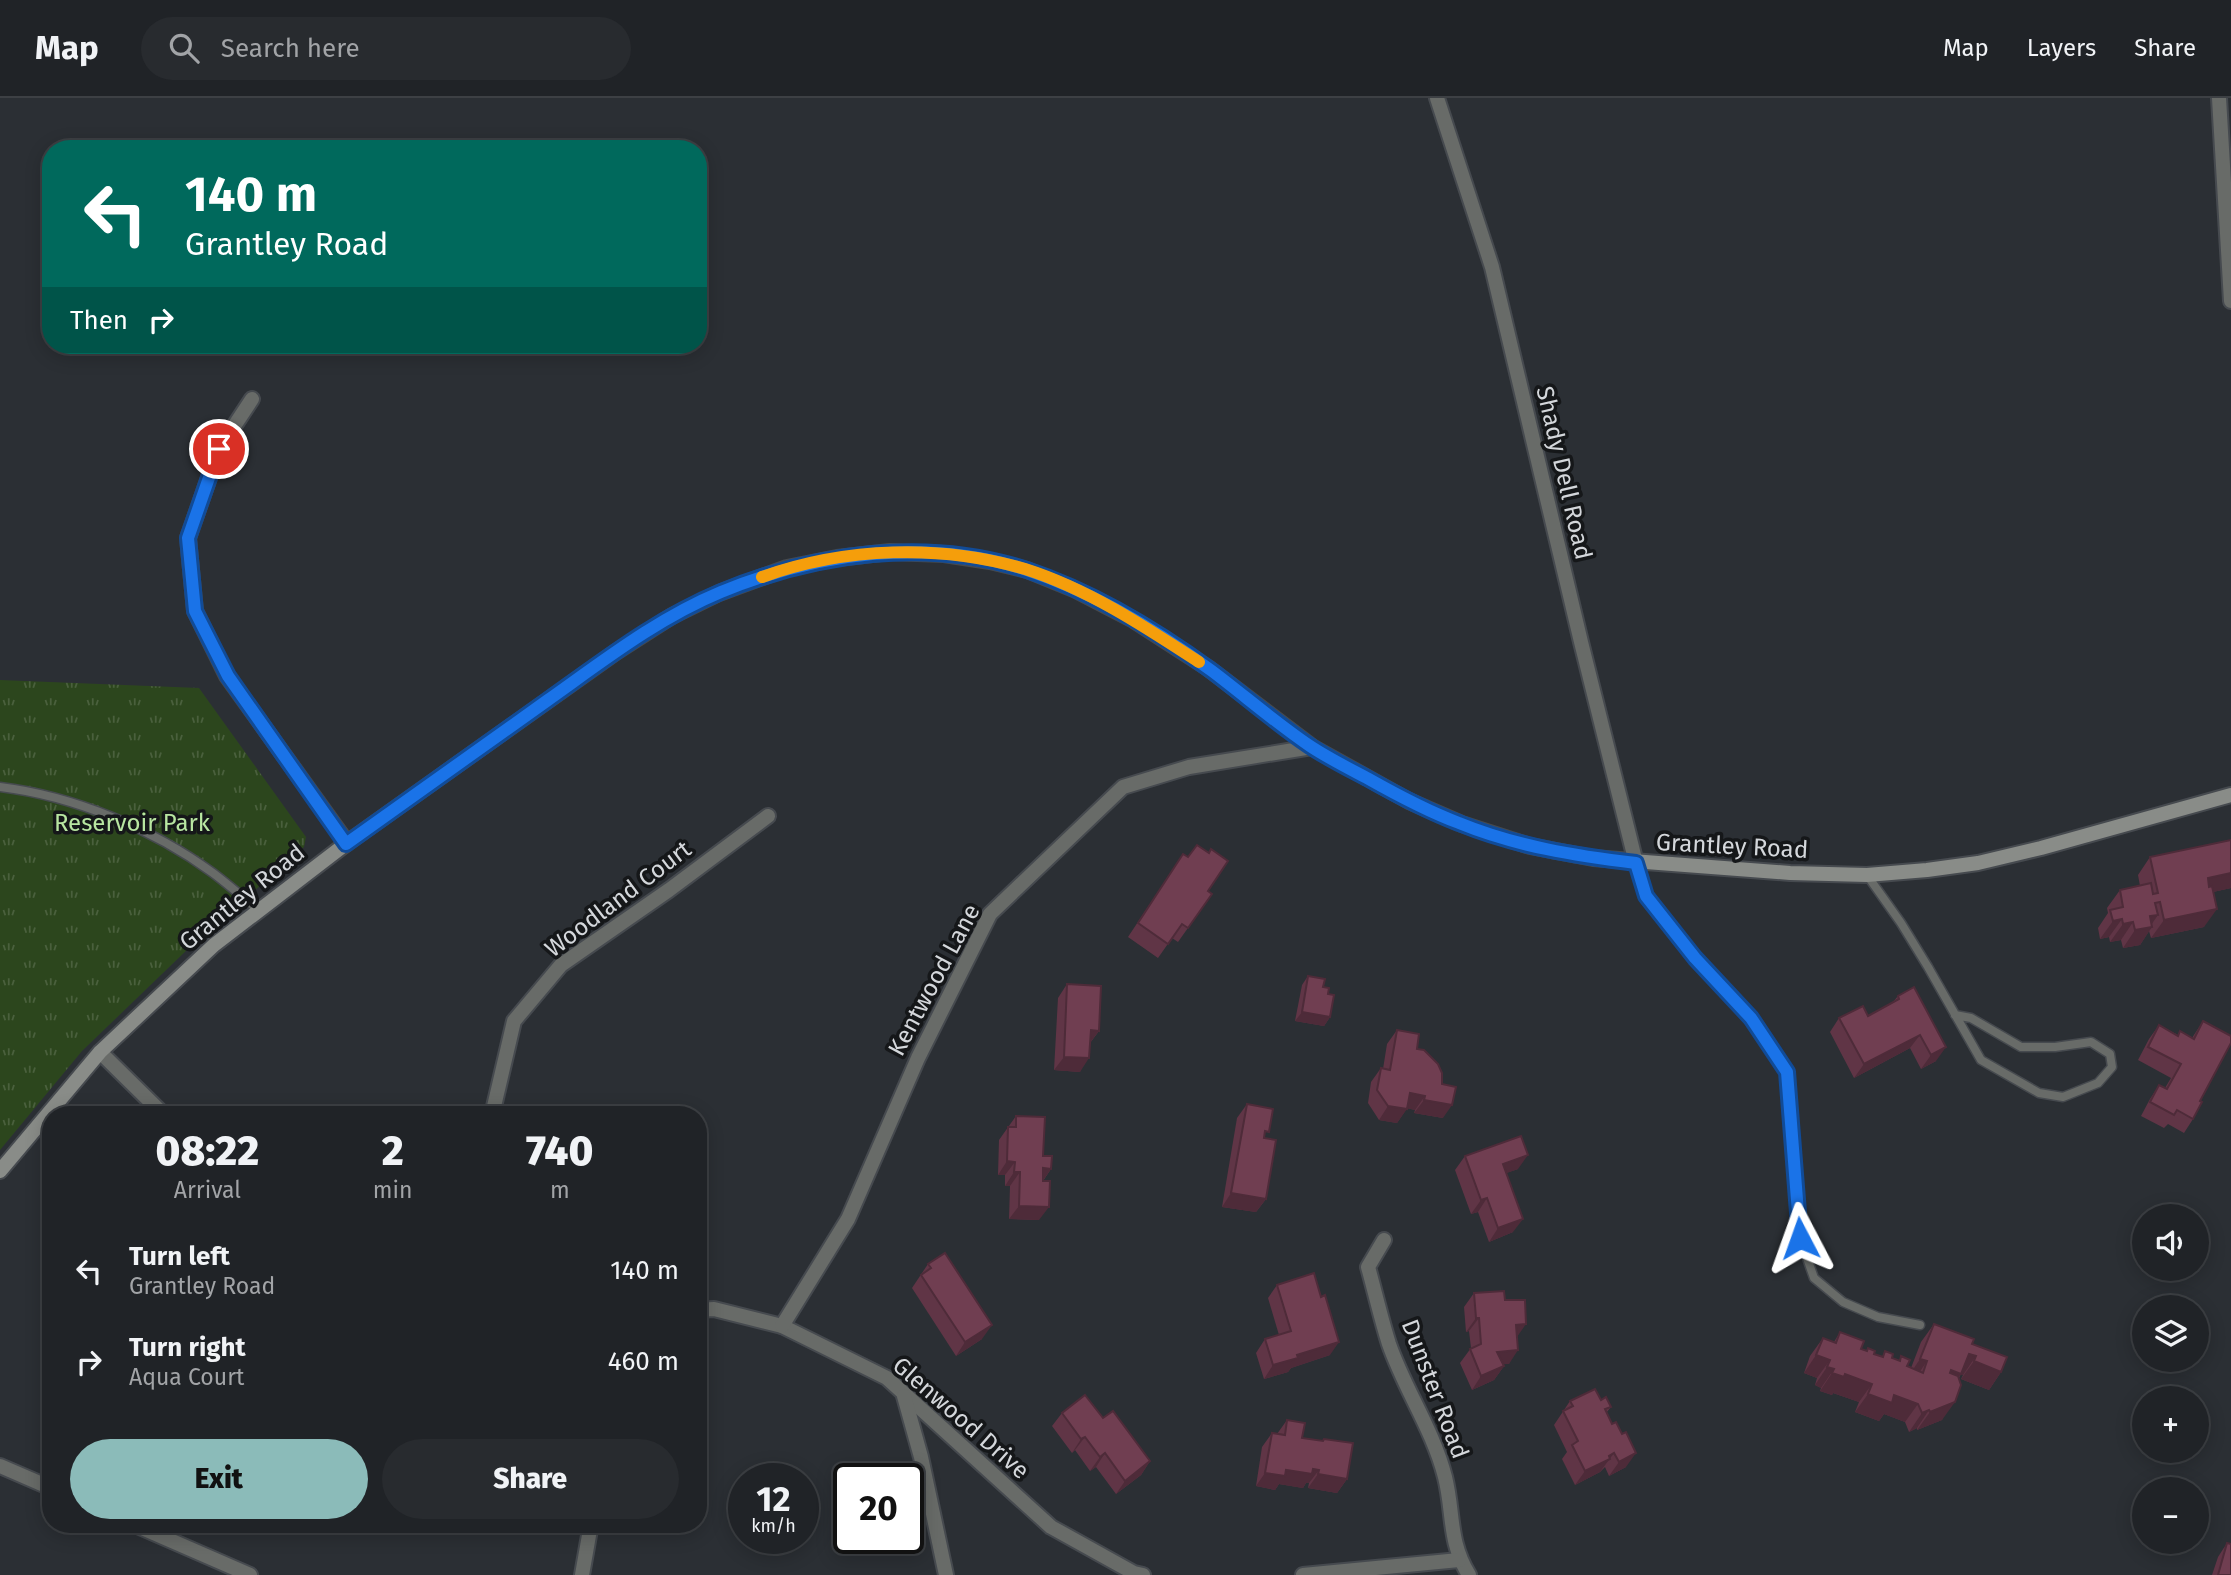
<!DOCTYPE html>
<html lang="en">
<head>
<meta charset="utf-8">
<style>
	:root { --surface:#202327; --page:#282b2f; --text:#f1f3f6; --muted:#a2a4a7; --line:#3d4044; --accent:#8bbbb9 }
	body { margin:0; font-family:"Fira Sans",sans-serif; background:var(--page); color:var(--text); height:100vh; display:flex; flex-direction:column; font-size:26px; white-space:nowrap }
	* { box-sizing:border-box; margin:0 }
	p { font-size:23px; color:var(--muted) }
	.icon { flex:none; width:38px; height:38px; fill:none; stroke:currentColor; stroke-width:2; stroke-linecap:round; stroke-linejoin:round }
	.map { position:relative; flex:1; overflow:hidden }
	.panel { position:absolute; left:42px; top:1008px; width:665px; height:427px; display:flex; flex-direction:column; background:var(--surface); border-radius:28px; box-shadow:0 4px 18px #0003,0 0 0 2px var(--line) }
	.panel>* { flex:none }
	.banner { position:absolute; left:42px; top:42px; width:665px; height:214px; border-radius:28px; box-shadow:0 4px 18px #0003,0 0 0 2px var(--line); background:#00695c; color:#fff; overflow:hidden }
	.controls { position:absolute; left:2132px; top:1106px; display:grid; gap:14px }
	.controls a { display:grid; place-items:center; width:77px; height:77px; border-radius:50%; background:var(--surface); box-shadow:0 4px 18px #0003,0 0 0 2px var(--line); font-size:35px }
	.speed { position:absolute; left:728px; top:1365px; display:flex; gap:14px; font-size:35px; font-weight:700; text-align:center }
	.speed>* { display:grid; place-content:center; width:91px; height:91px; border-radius:50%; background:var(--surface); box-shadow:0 4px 18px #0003,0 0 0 2px var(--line); line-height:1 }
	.speed small { font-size:18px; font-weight:400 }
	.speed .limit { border:4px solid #111; border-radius:10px; background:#fff; color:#111 }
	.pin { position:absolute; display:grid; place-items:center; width:60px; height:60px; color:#fff; margin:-30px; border:4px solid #fff; border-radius:50%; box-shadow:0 2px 7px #0007 }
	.me { position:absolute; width:77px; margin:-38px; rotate:356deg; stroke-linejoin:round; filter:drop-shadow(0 0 5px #0008) }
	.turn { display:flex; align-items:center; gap:24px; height:147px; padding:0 28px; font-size:32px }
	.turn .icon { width:91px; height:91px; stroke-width:2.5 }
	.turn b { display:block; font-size:49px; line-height:60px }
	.then { display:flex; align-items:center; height:66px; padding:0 28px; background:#0003; gap:14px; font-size:26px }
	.eta { display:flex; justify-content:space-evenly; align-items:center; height:119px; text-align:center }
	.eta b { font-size:42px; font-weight:800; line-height:49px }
	.action { display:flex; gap:14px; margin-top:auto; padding:14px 28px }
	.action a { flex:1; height:80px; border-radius:42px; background:var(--accent); color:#111; font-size:28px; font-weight:800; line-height:80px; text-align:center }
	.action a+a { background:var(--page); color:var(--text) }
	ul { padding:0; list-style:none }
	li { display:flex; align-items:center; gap:21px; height:91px; padding:0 28px }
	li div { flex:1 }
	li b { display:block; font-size:26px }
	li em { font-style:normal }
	header { display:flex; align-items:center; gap:42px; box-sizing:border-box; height:98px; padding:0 35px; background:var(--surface); border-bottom:2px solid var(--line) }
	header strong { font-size:33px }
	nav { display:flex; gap:38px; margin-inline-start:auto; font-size:24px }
	.search { width:490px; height:63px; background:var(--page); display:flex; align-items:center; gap:18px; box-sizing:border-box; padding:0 24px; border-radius:38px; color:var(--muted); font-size:26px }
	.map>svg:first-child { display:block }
	.park { fill:url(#park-tufts) }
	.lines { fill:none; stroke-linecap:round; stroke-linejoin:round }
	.lane-casing { stroke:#464a4f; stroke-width:11 }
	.street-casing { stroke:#464a4f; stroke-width:18 }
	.secondary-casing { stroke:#464a4f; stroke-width:18 }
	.lane { stroke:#686b68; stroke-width:8 }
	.street { stroke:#686b68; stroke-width:14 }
	.secondary { stroke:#898c88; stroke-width:14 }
	.wall { fill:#603546 }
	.shaded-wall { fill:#4e2b39 }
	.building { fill:#703e51; stroke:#4e2b39; stroke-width:2 }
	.route-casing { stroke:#114b97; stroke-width:18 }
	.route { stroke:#1a73e8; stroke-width:12 }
	.slow { stroke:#f59e0b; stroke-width:12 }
	.labels { text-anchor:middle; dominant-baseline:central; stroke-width:7; stroke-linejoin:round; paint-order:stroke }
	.street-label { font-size:24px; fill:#d4d7db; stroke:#151719 }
	.park-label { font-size:24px; fill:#b8e6a1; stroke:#151719 }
</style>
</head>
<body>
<header>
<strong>Map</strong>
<div class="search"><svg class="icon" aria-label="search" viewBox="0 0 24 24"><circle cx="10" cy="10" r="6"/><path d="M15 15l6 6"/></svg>Search here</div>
<nav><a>Map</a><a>Layers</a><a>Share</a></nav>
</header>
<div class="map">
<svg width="2231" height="1477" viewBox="0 0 2231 1477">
	<defs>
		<pattern id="park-tufts" width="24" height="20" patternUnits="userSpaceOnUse" patternTransform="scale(1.75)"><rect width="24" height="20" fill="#2c461d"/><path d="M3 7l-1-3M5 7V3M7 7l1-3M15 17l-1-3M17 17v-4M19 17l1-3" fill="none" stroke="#4a603d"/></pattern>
	</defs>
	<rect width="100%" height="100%" fill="#2b2f34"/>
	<path class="park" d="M0,582L199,590L306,739L304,749L189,850L82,953L0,1052Z"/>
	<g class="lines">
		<g class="lane-casing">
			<g id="lane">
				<path d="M0,689C74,698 153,731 213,775C229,787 244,800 259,813"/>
				<path d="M1636,765L1646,798L1695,860L1751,921L1787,974L1800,1140L1814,1180L1843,1204L1878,1219L1920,1227"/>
				<path d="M1867,777L1901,825L1928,869L1981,962L2039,995L2063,999L2098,985L2112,969L2110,956L2091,944L2055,949H2021L1971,920L1955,917"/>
			</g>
		</g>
		<g class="street-casing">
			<g id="street">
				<path d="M1437,0L1492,169L1581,544L1636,765"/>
				<path d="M2219,0L2231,203"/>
				<path d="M252,301L219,351L188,440L195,513L227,578L347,745"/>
				<path d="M100,954L164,1017"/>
				<path d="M492,1017L514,923L561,867L669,792L768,718"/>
				<path d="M1384,1142L1368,1169C1375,1194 1381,1221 1389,1246C1405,1292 1433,1332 1445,1379C1454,1415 1448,1443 1469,1477"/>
				<path d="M698,1212L714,1211L782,1228L887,1280L1051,1429L1134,1475L1143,1477"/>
				<path d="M782,1228L848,1121L918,960L990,816L1123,689L1189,669L1312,649"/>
				<path d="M904,1298L921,1359L946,1477"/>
				<path d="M0,1368L51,1390"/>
				<path d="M133,1426L250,1477"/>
				<path d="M582,1477L591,1426"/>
				<path d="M1303,1477L1459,1462"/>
			</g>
		</g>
		<g class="secondary-casing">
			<path id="secondary" d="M0,1073L100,954L214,847L347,745L616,554L672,518L719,495L787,470L837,460L890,454L944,456L990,463L1027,472L1076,492L1132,521L1208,570L1312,649L1409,703L1462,726L1530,748L1593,760L1790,775L1867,777L1927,772L1978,765L2041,750L2231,697"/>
		</g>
		<use href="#lane" class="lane"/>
		<use href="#street" class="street"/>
		<use href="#secondary" class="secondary"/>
	</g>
	<g class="wall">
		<path d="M2231,742V790L2213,794L2204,829L2151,840L2149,833L2140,847L2123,850L2121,842L2110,844L2109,839L2100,841L2098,830L2108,815L2107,810L2120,792L2140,788L2138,777L2150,759Z"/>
		<path d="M1183,756L1208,793L1212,796L1178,844L1172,840L1158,860L1128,839Z"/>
		<path d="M1308,878L1323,889L1328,896L1330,919L1324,928L1295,923L1302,887Z"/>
		<path d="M1067,886L1099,933L1090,945L1080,974L1054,972L1058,900Z"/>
		<path d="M1898,898L1936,963L1921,971L1910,950L1854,980L1830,934L1839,920L1868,918L1893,904Z"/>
		<path d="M2203,923L2200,1003L2193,1021L2184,1035L2168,1026L2164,1030L2141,1018L2150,1001L2159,987L2165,990L2171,980L2138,962L2149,941L2159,927L2178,937L2180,933L2192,940Z"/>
		<path d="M1397,932L1417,951L1443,1020L1414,1015L1415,1012L1407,1010L1397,1025L1379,1022L1368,1005L1371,984L1381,970L1383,971L1387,946Z"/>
		<path d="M1247,1006L1266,1101L1256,1114L1222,1109L1237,1020Z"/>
		<path d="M1016,1018L1051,1071L1043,1083L1039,1122L1009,1121L1010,1088H1005V1077H998L999,1042Z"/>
		<path d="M1465,1058L1518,1071L1506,1075L1513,1134L1489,1144L1478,1114L1471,1116L1455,1072Z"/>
		<path d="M928,1166L982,1241L956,1258L912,1190Z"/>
		<path d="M1277,1187L1330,1257L1291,1270L1288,1274L1264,1281L1256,1255L1265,1241L1279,1237L1268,1200Z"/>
		<path d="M1474,1195L1505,1202L1517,1239L1509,1266H1503L1504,1268L1494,1282L1472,1292L1460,1265L1471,1250L1469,1233L1466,1234L1464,1209Z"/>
		<path d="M1934,1226L1972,1246L2001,1274L1989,1292L1961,1281L1963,1277L1961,1276L1959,1280L1942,1322L1917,1332V1330L1909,1334L1905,1324L1884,1316L1879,1323L1855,1314L1859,1304L1833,1295L1832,1297L1820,1293L1821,1290L1815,1287L1817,1280L1804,1275L1810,1258L1823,1240L1834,1244L1840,1234L1861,1251L1866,1253L1868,1250L1874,1256L1882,1259L1885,1253L1892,1260L1899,1263L1901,1258L1907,1268L1911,1270L1921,1244Z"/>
		<path d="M1601,1302L1611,1309L1606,1315L1626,1369L1609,1378L1605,1369L1600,1374L1575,1387L1562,1361L1567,1354L1554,1327L1570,1303Z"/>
		<path d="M1062,1315L1103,1320L1150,1363L1141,1377L1116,1396L1096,1369L1090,1373L1075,1352L1072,1355L1052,1328Z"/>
		<path d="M1287,1322L1302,1340L1322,1343L1324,1341L1347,1381L1337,1395L1308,1390L1309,1385H1306L1303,1390L1279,1386L1275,1392L1256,1388L1262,1349L1272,1335L1277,1336Z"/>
		<path d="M2227,1445L2231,1477H2212L2218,1459Z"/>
	</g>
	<g class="shaded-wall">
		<path d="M2231,775V790L2195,798L2208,780Z"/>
		<path d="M2217,811L2204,829L2151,840L2164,822Z"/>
		<path d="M2158,817L2149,830L2152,829L2140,847L2123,850L2135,832L2150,818Z"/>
		<path d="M2122,821L2109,839L2100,841L2113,823Z"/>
		<path d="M2133,824L2121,842L2110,844L2123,826Z"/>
		<path d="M1302,914L1330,919L1324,928L1295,923Z"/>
		<path d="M1091,932L1099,933L1089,946Z"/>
		<path d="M1920,937L1910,950L1854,980L1864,966Z"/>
		<path d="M1946,949L1936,963L1921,971L1931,957Z"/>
		<path d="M1064,959L1089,960L1080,974L1054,972Z"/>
		<path d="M1410,995L1425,998L1415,1012L1400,1009Z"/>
		<path d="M1424,1002L1452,1007L1443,1020L1414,1015Z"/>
		<path d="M1388,1008L1407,1011L1397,1025L1379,1022Z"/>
		<path d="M1528,1057L1518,1071L1493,1080L1503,1066Z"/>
		<path d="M1007,1063L1015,1064L1005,1077H998Z"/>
		<path d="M1043,1070L1051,1071L1042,1084Z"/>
		<path d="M1014,1074H1020L1010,1088H1005Z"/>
		<path d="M1231,1095L1266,1101L1256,1114L1222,1109Z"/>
		<path d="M1487,1100L1478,1114L1471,1116L1481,1102Z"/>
		<path d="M1019,1108L1049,1109L1039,1122L1009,1121Z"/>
		<path d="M1523,1121L1513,1134L1489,1144L1498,1130Z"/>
		<path d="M1476,1220H1479L1469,1233L1466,1234Z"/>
		<path d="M1526,1226L1517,1239L1516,1227Z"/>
		<path d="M992,1227L982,1241L956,1258L965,1244Z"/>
		<path d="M1339,1244L1330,1257L1291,1270L1288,1274L1264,1281L1273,1267L1297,1257Z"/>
		<path d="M1518,1252L1509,1266L1488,1267L1497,1254Z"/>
		<path d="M1969,1256L1976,1258L1963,1277L1956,1274Z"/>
		<path d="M1816,1257L1830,1262L1817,1280L1804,1275Z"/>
		<path d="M1920,1261L1927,1263L1915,1281L1908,1279Z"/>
		<path d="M1974,1263L2001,1274L1989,1292L1961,1281Z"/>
		<path d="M1504,1268L1494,1282L1472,1292L1481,1278Z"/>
		<path d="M1827,1269L1834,1271L1821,1290L1815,1287Z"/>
		<path d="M1951,1272L1961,1276L1948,1294L1938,1290Z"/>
		<path d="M1832,1275L1845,1276L1872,1286L1859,1304L1833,1295L1832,1297L1820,1293Z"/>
		<path d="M1868,1296L1894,1297L1918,1306L1905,1324L1884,1316L1879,1323L1855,1314Z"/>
		<path d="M1955,1304L1942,1322L1917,1332L1930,1314Z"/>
		<path d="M1929,1312L1917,1330L1909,1334L1922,1315Z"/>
		<path d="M1085,1339L1075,1352L1072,1355L1081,1341Z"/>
		<path d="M1105,1355L1096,1369L1090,1373L1100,1359Z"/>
		<path d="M1614,1355L1600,1374L1575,1387L1585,1373Z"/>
		<path d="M1636,1355L1626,1369L1609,1378L1619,1364Z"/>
		<path d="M1150,1363L1141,1377L1116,1396L1125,1383Z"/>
		<path d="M1313,1371L1319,1372L1309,1385H1306L1303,1390L1279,1386L1275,1392L1256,1388L1265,1375L1286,1372Z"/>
		<path d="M1318,1376L1347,1381L1337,1395L1308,1390Z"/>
	</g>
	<g class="building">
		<path d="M2231,742V775L2208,780L2209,789L2212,788L2217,811L2164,822L2160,804L2155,805L2158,817L2150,818L2152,829L2135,832L2133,824L2123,826L2122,821L2113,823L2110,812L2123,809L2120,792L2151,785L2153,796L2158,795L2150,759Z"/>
		<path d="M1197,747L1209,755L1211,751L1228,763L1208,793L1212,796L1188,830L1182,826L1168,846L1138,825L1183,756L1188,759Z"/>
		<path d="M1308,878L1325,881L1323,889L1329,890L1328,896L1334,897L1330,919L1302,914Z"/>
		<path d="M1067,886L1101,888L1099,933L1091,932L1089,960L1064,959Z"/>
		<path d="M1914,889L1946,949L1931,957L1920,937L1864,966L1839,920L1863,908L1868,918L1899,901L1898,898Z"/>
		<path d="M2203,923L2231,938V945L2200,1003L2202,1004L2193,1021L2177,1012L2174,1017L2150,1004L2159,987L2167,991L2181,966L2148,949L2159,927L2178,938L2180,933L2194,941Z"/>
		<path d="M1397,932L1419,936L1417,951L1424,952L1438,966L1442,975V986L1456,989L1452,1007L1424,1002L1425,998L1410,995L1407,1011L1388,1008L1377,992L1381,970L1390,972Z"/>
		<path d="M1247,1006L1273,1011L1269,1034L1265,1033L1264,1040L1276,1042L1266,1101L1231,1095Z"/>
		<path d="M1016,1018L1045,1019L1043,1058H1052L1051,1071L1043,1070V1083H1050L1049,1109L1019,1108L1020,1074H1014L1015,1064L1007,1063L1008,1029H1016Z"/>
		<path d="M1521,1038L1528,1057L1503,1066L1523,1121L1498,1130L1487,1100L1481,1102L1465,1058Z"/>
		<path d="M945,1155L992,1227L965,1244L921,1177L931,1170L928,1166Z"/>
		<path d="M1314,1175L1321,1199L1325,1197L1339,1244L1297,1257L1298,1260L1273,1267L1265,1241L1291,1233L1277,1187Z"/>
		<path d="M1504,1193L1505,1202H1525L1526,1226L1516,1227L1518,1252L1497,1254L1504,1268L1481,1278L1470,1251L1481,1246L1479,1220H1476L1474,1195Z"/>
		<path d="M1934,1226L1974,1241L1972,1246L2007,1259L2001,1274L1974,1263L1976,1258L1969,1256L1961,1276L1951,1272L1950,1275L1958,1278L1961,1287L1955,1304L1930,1314L1929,1312L1922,1315L1918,1306L1894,1297L1892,1305L1868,1296L1872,1286L1845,1276L1844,1279L1832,1275L1834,1271L1827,1269L1830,1262L1816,1257L1823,1240L1836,1245L1840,1234L1864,1243L1861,1251L1867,1253L1868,1250L1875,1253L1874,1256L1883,1259L1885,1253L1893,1256L1892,1260L1900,1263L1901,1258L1910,1262L1907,1268L1923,1275L1927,1263L1920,1261Z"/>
		<path d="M1595,1291L1601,1302L1606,1299L1611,1309L1605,1311L1612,1326L1616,1324L1622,1336L1626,1334L1636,1355L1619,1364L1614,1355L1609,1358L1610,1361L1585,1373L1572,1347L1578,1343L1563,1313L1573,1308L1570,1303Z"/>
		<path d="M1085,1297L1103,1320L1113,1313L1150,1363L1125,1383L1105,1355L1100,1359L1085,1339L1081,1341L1062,1315Z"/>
		<path d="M1287,1322L1305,1325L1302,1340L1323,1343L1324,1341L1353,1345L1347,1381L1318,1376L1319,1372L1313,1371L1312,1376L1286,1372L1285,1378L1265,1375L1272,1335L1285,1337Z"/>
		<path d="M2227,1445L2231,1446V1477H2218Z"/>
	</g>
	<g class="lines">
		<g class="route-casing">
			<path id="route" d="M219,351L188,440L195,513L228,578L346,746C414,698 481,650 548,602C603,563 658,520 721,494C816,455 927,439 1027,472C1093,494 1156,532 1212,573C1245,598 1276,625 1310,648C1328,660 1348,670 1367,680C1397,697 1427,713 1459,725C1515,748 1576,758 1636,765L1646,798L1695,860L1751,920L1787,974L1800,1140"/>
		</g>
		<use href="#route" class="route"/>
		<path class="slow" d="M762,479C845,449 941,446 1025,471C1088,491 1144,528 1199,564"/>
	</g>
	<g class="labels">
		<g class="street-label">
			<text transform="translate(1564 375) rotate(77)">Shady Dell Road</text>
			<text transform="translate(1732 748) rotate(3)">Grantley Road</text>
			<text transform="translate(242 799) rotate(-39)">Grantley Road</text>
			<text transform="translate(618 801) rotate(-37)">Woodland Court</text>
			<text transform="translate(934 882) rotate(-62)">Kentwood Lane</text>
			<text transform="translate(1435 1291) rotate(69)">Dunster Road</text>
			<text transform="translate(961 1320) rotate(41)">Glenwood Drive</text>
		</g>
		<g class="park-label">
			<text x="132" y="725">Reservoir Park</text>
		</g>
	</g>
</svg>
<div class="controls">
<a><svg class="icon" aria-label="sound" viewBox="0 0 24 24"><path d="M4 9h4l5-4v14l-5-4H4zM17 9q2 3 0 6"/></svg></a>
<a><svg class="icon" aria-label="layers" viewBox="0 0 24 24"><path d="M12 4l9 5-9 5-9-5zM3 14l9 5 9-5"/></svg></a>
<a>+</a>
<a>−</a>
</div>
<div class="speed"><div>12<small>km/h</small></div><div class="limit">20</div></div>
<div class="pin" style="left:219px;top:351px;background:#d93025"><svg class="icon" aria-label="arrive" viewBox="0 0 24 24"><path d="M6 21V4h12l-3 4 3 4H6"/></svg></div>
<svg class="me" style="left:1800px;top:1140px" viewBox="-20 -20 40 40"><path d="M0-17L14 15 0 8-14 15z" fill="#1a73e8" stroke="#fff" stroke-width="4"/></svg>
<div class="banner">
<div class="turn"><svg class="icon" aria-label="left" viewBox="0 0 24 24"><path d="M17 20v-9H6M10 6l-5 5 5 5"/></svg><div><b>140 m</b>Grantley Road</div></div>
<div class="then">Then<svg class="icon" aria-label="right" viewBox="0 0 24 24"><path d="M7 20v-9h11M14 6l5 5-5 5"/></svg></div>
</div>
<section class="panel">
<div class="eta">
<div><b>08:22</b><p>Arrival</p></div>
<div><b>2</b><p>min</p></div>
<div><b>740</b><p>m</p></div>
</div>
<ul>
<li><svg class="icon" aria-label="left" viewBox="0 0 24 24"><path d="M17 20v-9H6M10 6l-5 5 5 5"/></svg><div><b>Turn left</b><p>Grantley Road</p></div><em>140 m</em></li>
<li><svg class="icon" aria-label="right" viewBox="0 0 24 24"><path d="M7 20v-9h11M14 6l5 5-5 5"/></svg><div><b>Turn right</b><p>Aqua Court</p></div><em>460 m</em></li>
</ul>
<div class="action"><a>Exit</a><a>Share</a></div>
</section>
</div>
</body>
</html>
